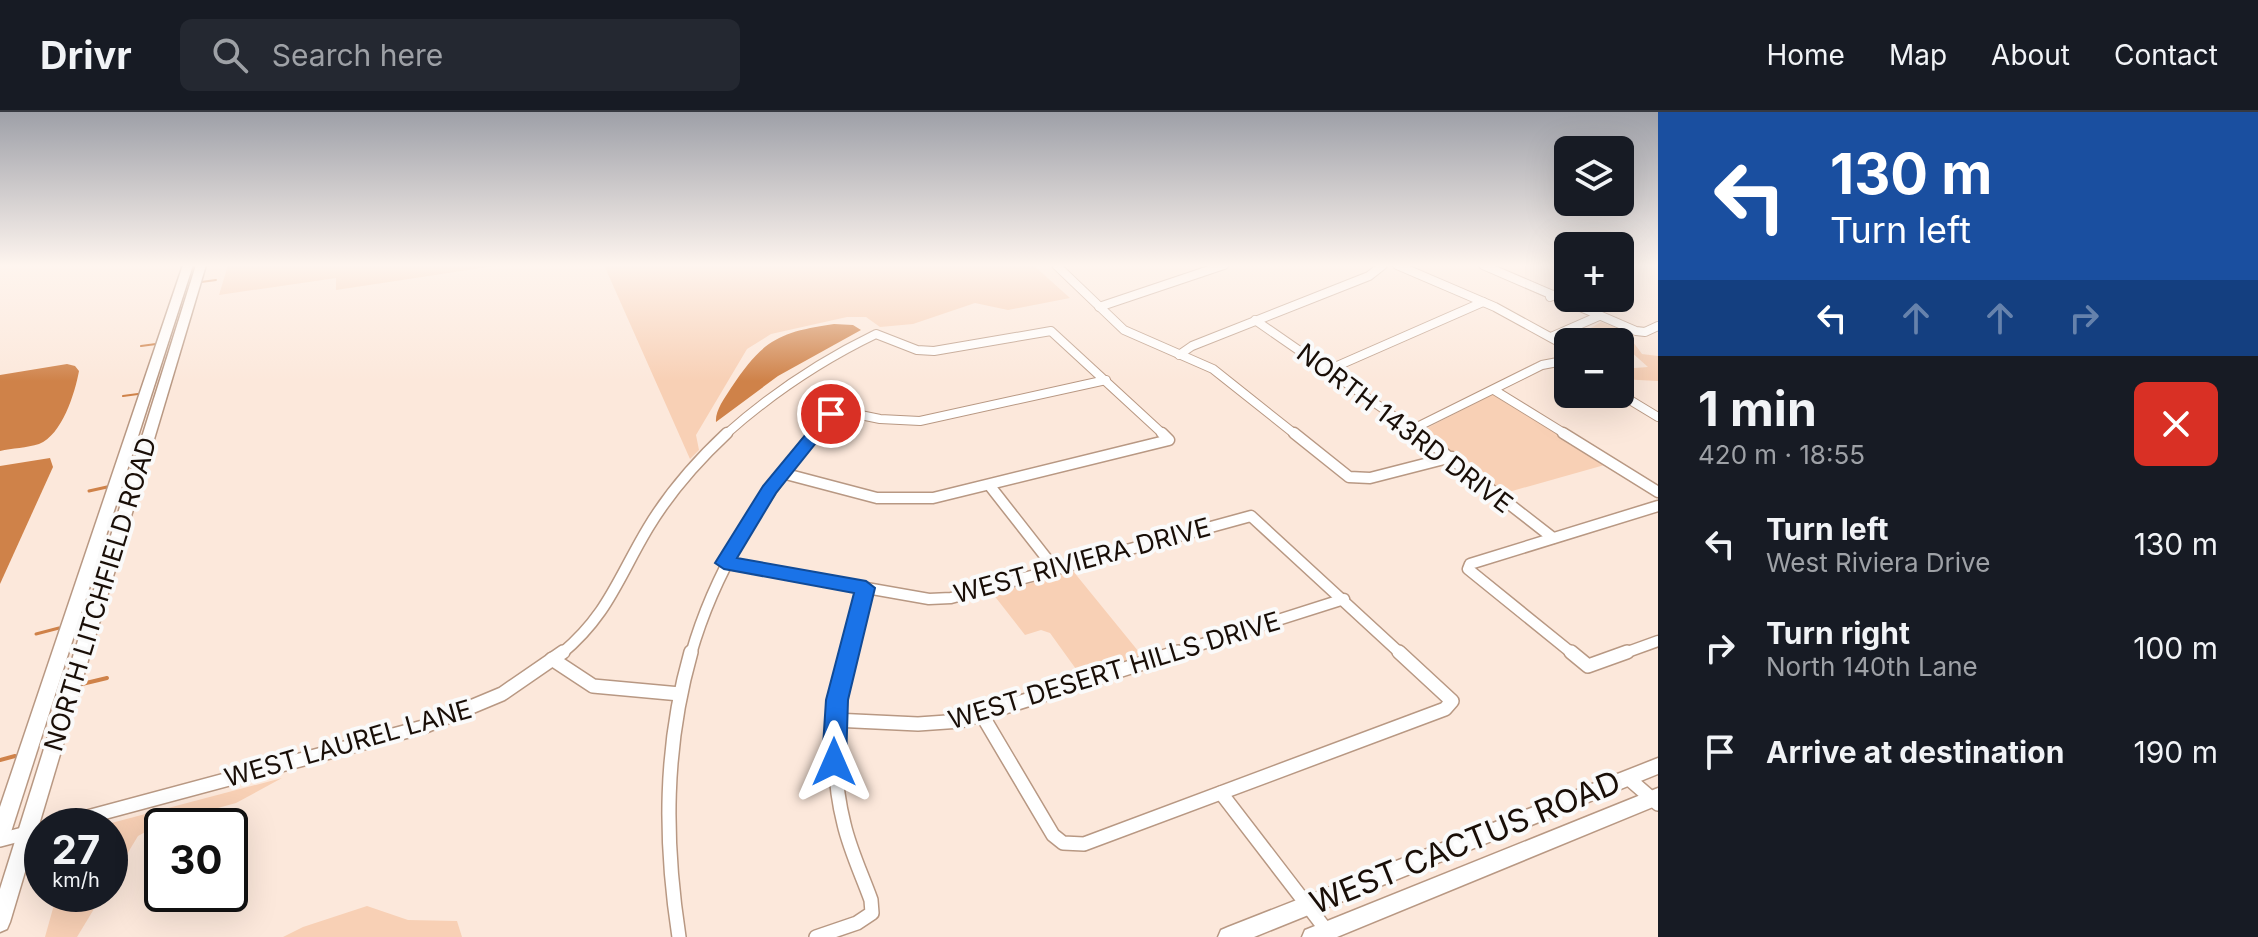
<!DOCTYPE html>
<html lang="en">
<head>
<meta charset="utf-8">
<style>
	:root { --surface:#171b24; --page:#242831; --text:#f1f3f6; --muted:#9ea1a6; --line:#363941 }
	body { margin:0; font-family:Inter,sans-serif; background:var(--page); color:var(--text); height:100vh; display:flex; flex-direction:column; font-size:30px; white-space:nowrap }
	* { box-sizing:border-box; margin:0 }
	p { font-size:26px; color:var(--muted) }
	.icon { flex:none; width:44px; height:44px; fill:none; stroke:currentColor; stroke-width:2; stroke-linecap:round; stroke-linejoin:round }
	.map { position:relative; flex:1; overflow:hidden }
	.sheet { display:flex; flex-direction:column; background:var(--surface); width:600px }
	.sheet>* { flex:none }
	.hud { background:#1a4fa0; color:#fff; overflow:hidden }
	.fabs { position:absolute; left:1554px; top:24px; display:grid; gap:16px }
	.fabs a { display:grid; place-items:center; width:80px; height:80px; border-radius:12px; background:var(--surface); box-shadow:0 8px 32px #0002; font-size:40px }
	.speed { position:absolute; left:24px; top:696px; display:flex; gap:16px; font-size:40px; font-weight:700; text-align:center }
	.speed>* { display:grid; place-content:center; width:104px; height:104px; border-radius:50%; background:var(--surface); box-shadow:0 8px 32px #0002; line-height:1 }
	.speed small { font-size:20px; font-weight:400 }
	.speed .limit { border:4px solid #111; border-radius:12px; background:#fff; color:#111 }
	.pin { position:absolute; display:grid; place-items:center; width:68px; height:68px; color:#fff; margin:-34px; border:4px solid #fff; border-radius:50%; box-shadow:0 2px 8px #0007 }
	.me { position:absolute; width:88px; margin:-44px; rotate:0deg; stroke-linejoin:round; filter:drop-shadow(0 0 6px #0008) }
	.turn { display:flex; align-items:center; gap:28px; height:168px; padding:0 40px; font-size:36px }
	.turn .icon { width:104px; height:104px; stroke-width:2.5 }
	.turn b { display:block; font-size:56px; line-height:68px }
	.lanes { display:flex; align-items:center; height:76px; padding:0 40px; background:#0003; justify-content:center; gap:40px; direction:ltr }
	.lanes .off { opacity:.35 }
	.round { display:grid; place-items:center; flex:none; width:84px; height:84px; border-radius:12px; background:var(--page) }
	.headline { display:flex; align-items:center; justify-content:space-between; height:136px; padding:0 40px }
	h1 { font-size:48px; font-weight:700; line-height:60px }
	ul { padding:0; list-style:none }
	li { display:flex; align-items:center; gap:24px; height:104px; padding:0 40px }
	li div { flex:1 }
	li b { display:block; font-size:30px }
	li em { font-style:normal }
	header { display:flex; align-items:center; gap:48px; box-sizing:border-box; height:112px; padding:0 40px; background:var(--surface); border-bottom:2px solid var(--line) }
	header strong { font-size:38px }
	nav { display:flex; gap:44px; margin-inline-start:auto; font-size:28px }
	.search { width:560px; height:72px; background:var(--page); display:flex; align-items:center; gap:20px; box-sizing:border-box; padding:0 28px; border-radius:12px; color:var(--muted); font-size:30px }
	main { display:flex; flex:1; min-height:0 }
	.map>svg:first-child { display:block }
	.green { fill:#f8d0b5 }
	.water { fill:#cf8249 }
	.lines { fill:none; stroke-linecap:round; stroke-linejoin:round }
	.stream-far2 { stroke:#cf8249; stroke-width:2 }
	.stream-far1 { stroke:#cf8249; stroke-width:3 }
	.stream { stroke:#cf8249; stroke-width:4 }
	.minor-far2-casing { stroke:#b89883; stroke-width:10 }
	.minor-far1-casing { stroke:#b89883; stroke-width:13 }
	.minor-casing { stroke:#b89883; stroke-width:16 }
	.secondary-casing { stroke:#b89883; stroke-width:3 }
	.minor-far2 { stroke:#fff; stroke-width:8 }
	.minor-far1 { stroke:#fff; stroke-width:10 }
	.minor { stroke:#fff; stroke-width:13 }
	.secondary { fill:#fff; fill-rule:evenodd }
	.route { fill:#1a73e8; stroke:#114b97; stroke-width:2 }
	.labels { text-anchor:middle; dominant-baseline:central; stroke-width:8; stroke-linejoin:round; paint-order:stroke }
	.street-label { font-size:26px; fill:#190e07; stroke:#fafafa }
	.near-street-label { font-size:32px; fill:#190e07; stroke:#fafafa }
</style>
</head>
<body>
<header>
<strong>Drivr</strong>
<div class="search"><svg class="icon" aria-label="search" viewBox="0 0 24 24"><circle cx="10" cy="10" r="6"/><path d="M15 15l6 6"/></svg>Search here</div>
<nav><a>Home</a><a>Map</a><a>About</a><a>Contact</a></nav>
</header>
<main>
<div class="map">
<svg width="1658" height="825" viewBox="0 0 1658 825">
	<rect width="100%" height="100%" fill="#fce8db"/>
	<g class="green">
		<path d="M228,153H501L336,178V166L219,183Z"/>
		<path d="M604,153H1033L1070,186L1008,198L975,191L913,212L880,215L866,205H847L771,222L747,237L696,323L699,338L690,347Z"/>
		<path d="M1601,210L1625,219L1642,242L1658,244V269L1620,267V257L1648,255L1620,230L1589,217Z"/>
		<path d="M1493,282L1501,284L1608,352L1505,381L1424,321L1425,317Z"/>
		<path d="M1073,459L1143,545L1081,564L1050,521L1041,518L1025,523L993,482Z"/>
		<path d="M282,666L236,691L160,712L138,724L110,770V714H100Z"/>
		<path d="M57,782H103L77,825H45Z"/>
		<path d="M367,794L408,808L457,809L462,825H283L303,815Z"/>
	</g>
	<g class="water">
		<path d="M834,212L853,213L861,218L778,264L716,310C715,299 724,287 731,276C762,229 778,220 834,212Z"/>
		<path d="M67,252L75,254L79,259C75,281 62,323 39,332C27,336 12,336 0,339V263Z"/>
		<path d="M50,346L53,355L0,472V354Z"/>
	</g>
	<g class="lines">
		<g class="stream-far2">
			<path d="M201,170L216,168"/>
			<path d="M141,234L156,232"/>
			<path d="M123,284L138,282"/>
		</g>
		<g class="stream-far1">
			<path d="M89,379L107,375"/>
			<path d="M36,522L59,516"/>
		</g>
		<g class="stream">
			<path d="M82,572L107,566"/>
			<path d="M0,648L15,644"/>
		</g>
		<g class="minor-far2-casing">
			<g id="minor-far2">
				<path d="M1056,153L1124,218L1213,257L1296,323"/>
				<path d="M1397,153L1495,195L1568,235"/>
				<path d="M1483,153L1636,219L1645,220L1658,214"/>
				<path d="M1550,185L1568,176"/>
				<path d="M1099,195L1224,153"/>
				<path d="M1255,208L1421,323"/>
				<path d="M1551,225L1599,204"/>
				<path d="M1179,243L1192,234L1369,164L1383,153"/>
				<path d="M1328,258L1483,190"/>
				<path d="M1494,278L1567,323"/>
				<path d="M1620,282L1658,305"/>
				<path d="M1413,317L1542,253L1568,248"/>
				<path d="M725,323C771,282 820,249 876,222L917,238L934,239L1051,219L1164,323"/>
				<path d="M812,323L836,298L880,307L920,309L1106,268"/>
			</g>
		</g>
		<g class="minor-far1-casing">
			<g id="minor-far1">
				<path d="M1294,321L1349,365L1370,366L1452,345"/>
				<path d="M1418,321L1553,426"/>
				<path d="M1563,321L1658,380"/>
				<path d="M782,361L877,386H933L1169,328L1162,321"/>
				<path d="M990,374L1055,457"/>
				<path d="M724,451L929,487L951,486L1251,404L1401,542"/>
				<path d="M561,542C608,503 618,466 648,416C669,381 697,349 727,321"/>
				<path d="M691,542C715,458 760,389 814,321"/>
				<path d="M849,542L866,476"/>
				<path d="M1171,542L1344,487"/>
				<path d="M1573,542L1468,457L1470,452L1658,394"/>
				<path d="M1622,542L1658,529"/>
			</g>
		</g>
		<g class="minor-casing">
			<g id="minor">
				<path d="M1571,540L1588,554L1627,540"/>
				<path d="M552,547L593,574L680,582"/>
				<path d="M982,603L1053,723L1063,731L1084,732L1445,597L1452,589L1399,540"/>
				<path d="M834,608L918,612L961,609L1178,540"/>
				<path d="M1628,666L1658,692"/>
				<path d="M1221,681L1327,819"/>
				<path d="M54,714L423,615L502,582L563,540"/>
				<path d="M0,728L42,717"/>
				<path d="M679,825C664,728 664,635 691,540"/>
				<path d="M816,825L857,811L872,801L871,788C862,763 850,738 844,712C829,653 835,597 849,540"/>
			</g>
		</g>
		<g class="secondary-casing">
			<g id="secondary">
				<path d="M183,153H193L10,723L7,729L0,732V695Z"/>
				<path d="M196,153H206L10,810L7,817L0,820V777Z"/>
				<path d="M1658,646V662L1254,825H1218L1221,818L1228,815Z"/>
				<path d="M1658,676V693L1337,825H1302L1305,818Z"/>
			</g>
		</g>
		<use href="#minor-far2" class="minor-far2"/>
		<use href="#minor-far1" class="minor-far1"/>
		<use href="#minor" class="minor"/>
		<use href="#secondary" class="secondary"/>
	</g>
	<linearGradient id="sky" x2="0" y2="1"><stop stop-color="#9ea0a8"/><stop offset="0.57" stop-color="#fef5ef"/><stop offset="1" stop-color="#fef5ef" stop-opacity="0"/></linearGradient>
	<rect width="1658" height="269" fill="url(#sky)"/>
	<path class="route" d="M831,297L839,302L776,381L737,446L866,469L875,476L848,588L846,650L842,658L834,661L826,658L822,650L826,588L854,481L724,457L715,451L763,374L825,299Z"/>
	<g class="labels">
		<g class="street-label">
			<text transform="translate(1405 316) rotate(37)">NORTH 143RD DRIVE</text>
			<text transform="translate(1082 448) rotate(-15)">WEST RIVIERA DRIVE</text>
			<text transform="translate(100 482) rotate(-73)">NORTH LITCHFIELD ROAD</text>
			<text transform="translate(1114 558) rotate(-17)">WEST DESERT HILLS DRIVE</text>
			<text transform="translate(348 631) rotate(-16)">WEST LAUREL LANE</text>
		</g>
		<g class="near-street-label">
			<text transform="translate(1465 730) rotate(-22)">WEST CACTUS ROAD</text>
		</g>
	</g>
</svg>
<div class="fabs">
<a><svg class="icon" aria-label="layers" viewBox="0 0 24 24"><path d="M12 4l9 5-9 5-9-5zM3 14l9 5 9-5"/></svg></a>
<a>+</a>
<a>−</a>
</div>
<div class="speed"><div>27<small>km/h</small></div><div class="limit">30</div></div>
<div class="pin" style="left:831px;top:302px;background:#d93025"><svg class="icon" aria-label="arrive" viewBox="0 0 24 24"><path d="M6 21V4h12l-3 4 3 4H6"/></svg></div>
<svg class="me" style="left:834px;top:650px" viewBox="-20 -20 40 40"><path d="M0-17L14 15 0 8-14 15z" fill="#1a73e8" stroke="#fff" stroke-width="4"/></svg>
</div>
<section class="sheet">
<div class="hud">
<div class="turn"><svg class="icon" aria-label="left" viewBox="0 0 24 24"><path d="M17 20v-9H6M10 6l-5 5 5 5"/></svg><div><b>130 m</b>Turn left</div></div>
<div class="lanes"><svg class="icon" aria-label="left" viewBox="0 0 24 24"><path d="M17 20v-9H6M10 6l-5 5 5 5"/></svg><svg class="icon off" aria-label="ahead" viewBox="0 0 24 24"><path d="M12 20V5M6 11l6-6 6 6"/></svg><svg class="icon off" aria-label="ahead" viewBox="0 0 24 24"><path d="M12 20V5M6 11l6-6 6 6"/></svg><svg class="icon off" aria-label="right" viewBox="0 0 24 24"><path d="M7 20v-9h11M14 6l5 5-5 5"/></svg></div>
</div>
<div class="headline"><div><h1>1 min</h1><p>420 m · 18:55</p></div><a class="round" style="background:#d93025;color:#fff"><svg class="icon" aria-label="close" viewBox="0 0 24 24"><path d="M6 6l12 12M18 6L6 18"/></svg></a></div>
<ul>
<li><svg class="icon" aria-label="left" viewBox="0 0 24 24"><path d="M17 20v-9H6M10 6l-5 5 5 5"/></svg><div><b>Turn left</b><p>West Riviera Drive</p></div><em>130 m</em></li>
<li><svg class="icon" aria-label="right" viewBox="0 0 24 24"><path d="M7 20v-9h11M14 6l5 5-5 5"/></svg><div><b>Turn right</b><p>North 140th Lane</p></div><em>100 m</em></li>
<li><svg class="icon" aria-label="arrive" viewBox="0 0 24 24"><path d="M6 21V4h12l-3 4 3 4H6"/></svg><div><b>Arrive at destination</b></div><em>190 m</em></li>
</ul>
</section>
</main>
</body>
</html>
